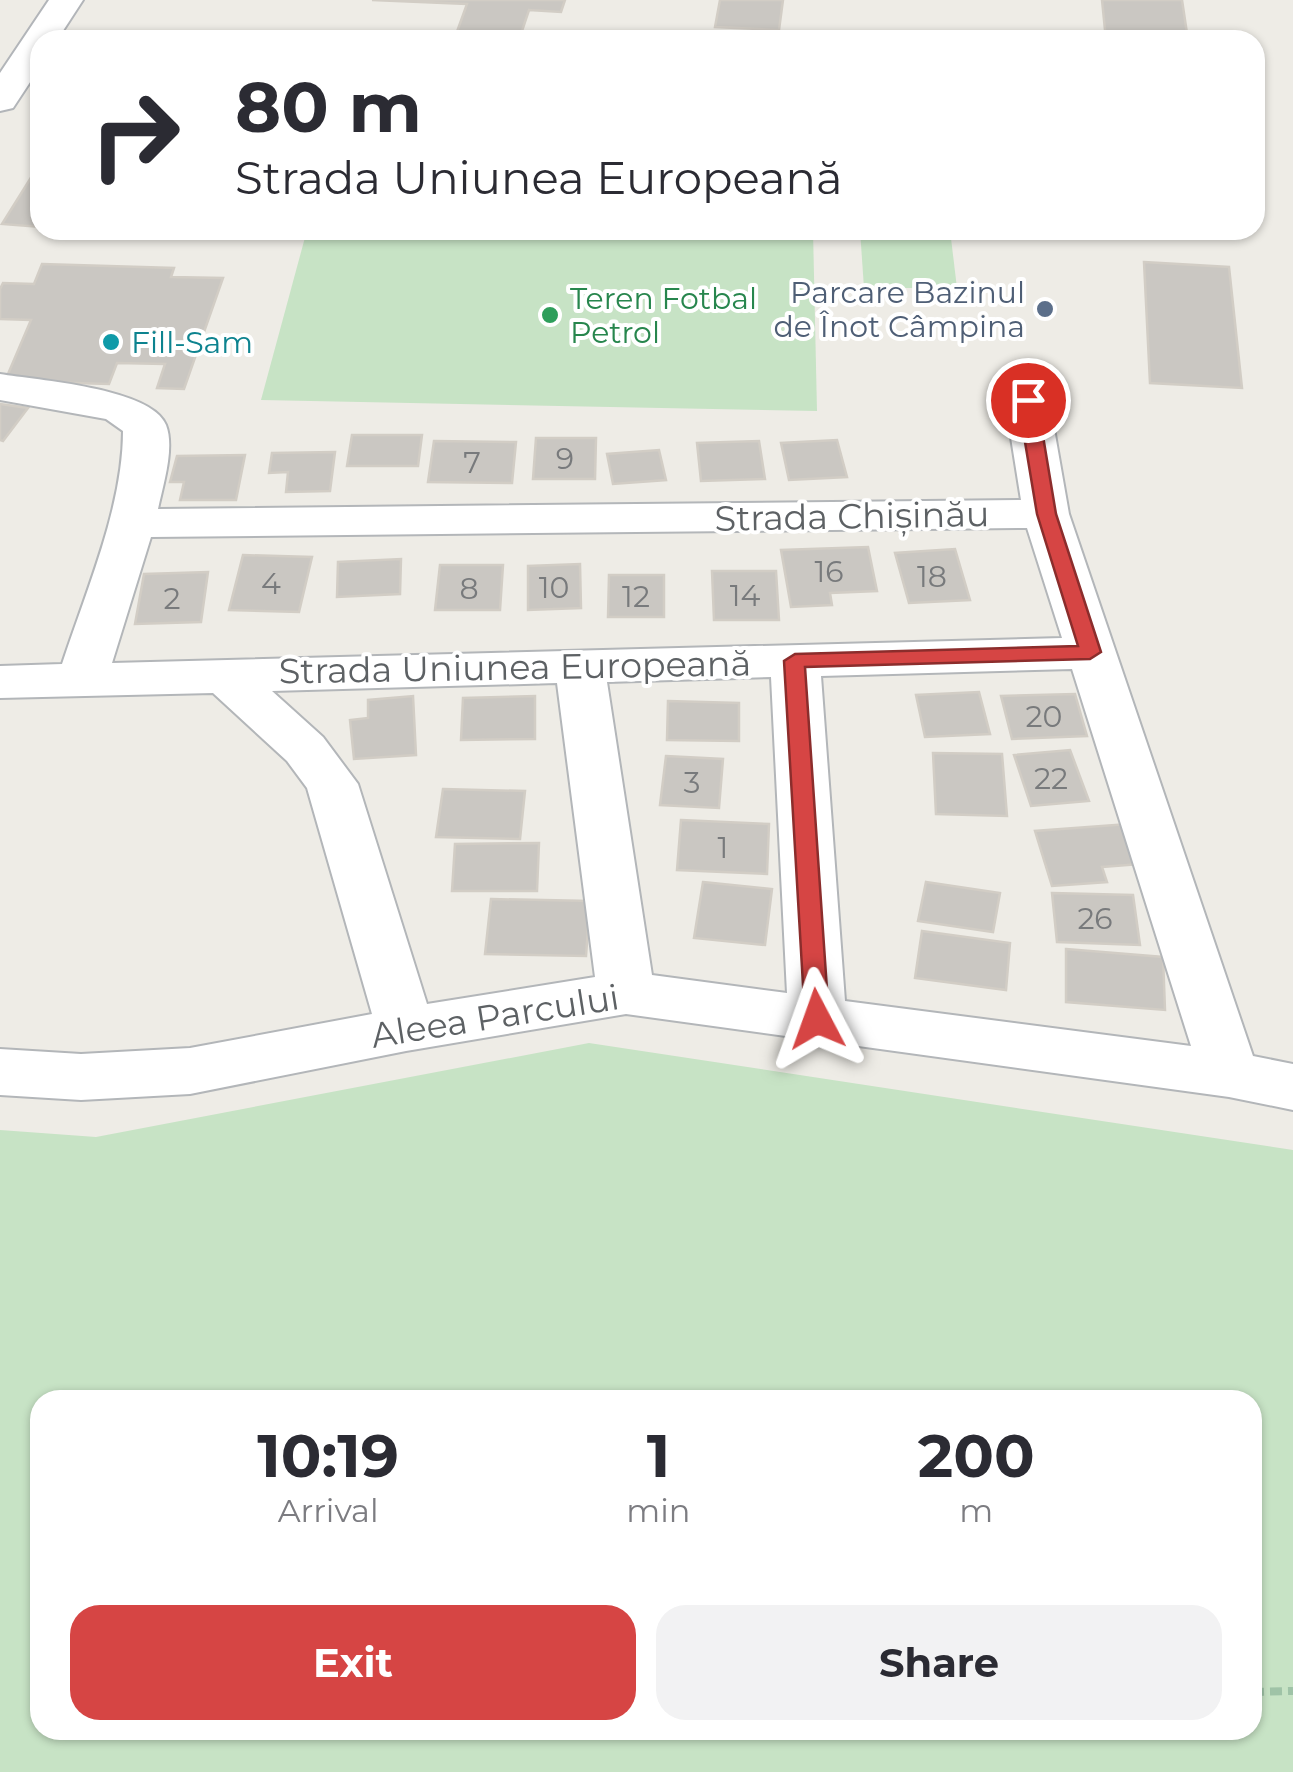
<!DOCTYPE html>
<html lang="en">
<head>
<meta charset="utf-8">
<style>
	:root { --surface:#fff; --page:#f2f2f3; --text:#2b2b33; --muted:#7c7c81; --accent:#d64544 }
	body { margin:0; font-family:Montserrat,sans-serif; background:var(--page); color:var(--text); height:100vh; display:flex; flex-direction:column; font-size:38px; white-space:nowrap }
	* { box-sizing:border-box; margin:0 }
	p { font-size:32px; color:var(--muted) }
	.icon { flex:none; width:55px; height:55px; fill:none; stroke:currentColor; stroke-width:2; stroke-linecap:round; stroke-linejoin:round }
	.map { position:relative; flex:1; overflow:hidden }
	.side { position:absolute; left:30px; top:1390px; width:1232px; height:350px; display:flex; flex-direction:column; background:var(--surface); border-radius:30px; box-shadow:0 2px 8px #0004 }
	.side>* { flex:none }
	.top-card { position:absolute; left:30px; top:30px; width:1235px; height:210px; border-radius:30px; box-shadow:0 2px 8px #0004; background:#fff; color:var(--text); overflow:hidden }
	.pin { position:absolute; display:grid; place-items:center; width:85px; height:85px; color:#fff; margin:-42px; border:5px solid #fff; border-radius:50%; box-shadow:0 2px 10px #0007 }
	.me { position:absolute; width:110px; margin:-55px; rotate:356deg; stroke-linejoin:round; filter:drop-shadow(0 0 8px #0008) }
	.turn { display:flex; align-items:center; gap:35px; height:210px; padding:0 40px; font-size:45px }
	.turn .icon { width:130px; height:130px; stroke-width:2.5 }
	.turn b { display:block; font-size:70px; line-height:85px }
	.eta { display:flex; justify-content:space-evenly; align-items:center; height:170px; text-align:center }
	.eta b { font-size:60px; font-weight:700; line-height:70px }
	.cta { display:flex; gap:20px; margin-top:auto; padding:20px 40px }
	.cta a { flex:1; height:115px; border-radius:30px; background:var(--accent); color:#fff; font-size:40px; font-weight:700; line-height:115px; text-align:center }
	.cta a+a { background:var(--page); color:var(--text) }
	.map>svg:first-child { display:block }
	.green { fill:#c7e3c5; fill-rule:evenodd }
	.building { fill:#cac7c2; stroke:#d2cdc5; stroke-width:2.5 }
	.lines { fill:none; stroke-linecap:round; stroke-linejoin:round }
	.street-casing { stroke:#b3b6b9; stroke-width:4 }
	.secondary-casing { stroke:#b2b5b9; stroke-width:4 }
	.path { stroke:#9fc3a7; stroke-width:8; stroke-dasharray:12 6; stroke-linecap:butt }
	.street { fill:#fff; fill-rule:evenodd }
	.secondary { fill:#fff; fill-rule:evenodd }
	.route { fill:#d64544; stroke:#8b2d2c; stroke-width:2.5 }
	.service-dot { fill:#5c6f8a; stroke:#fff; stroke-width:4 }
	.leisure-dot { fill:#2e9e5b; stroke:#fff; stroke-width:4 }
	.culture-dot { fill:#0f9aa8; stroke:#fff; stroke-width:4 }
	.labels { text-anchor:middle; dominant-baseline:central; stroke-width:8; stroke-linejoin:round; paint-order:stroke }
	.far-service-label { font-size:30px; fill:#4e5e75; stroke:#fff; text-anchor:end }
	.far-leisure-label { font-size:30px; fill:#27864d; stroke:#fff; text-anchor:start }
	.far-culture-label { font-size:30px; fill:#0d838f; stroke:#fff; text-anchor:start }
	.number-label { font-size:30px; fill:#787a7c }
	.street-label { font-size:35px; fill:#5d6164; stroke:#fff }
</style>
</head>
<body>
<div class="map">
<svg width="1293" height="1772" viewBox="0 0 1293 1772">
	<rect width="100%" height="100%" fill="#eeece6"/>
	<g class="green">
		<path d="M307,230H813L817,411L261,400Z"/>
		<path d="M860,230H950L957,288H864Z"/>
		<path d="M589,1043L1293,1150V1772H0V1130L96,1137ZM1252,1400V1730H40V1400Z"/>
	</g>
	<g class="building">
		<path d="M372,0H565L561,12L529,10L519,40H454L467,4Z"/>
		<path d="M720,0H783L779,30L715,27Z"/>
		<path d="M1102,0H1182L1188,40H1106Z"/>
		<path d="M40,163V227L2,224Z"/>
		<path d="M1144,262L1229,267L1242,388L1150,383Z"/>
		<path d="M42,264L174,268L171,277L223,278L184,389L157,388L165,364L117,363L109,384L5,381L31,320L0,319V289L3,283L34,284Z"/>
		<path d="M0,404L28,408L3,441L0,440Z"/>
		<path d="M352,435H422L418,466H347Z"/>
		<path d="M536,438H596L595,479H533Z"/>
		<path d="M837,440L847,477L789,480L781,443Z"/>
		<path d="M434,441L516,442L512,483L428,482Z"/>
		<path d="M759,441L765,479L701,481L697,443Z"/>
		<path d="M659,450L666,480L613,484L607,454Z"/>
		<path d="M335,452L330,491L286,492L288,472L269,473L272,453Z"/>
		<path d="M245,455L236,500H180L184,482H170L177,456Z"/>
		<path d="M868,547L877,591L830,593L832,605L791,607L781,550Z"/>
		<path d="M955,549L970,600L909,603L895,553Z"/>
		<path d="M243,555L312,557L299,612L229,610Z"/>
		<path d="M401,559L400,594L337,597L338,562Z"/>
		<path d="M580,564L581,608L528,610V566Z"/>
		<path d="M440,565H503L500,610H435Z"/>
		<path d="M712,571H776L779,620H714Z"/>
		<path d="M208,572L201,622L135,624L144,574Z"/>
		<path d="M609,575H664V617H608Z"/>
		<path d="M979,692L990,734L925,737L916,695Z"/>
		<path d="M1075,694L1087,736L1012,739L1001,696Z"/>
		<path d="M413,696L416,755L354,759L350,720L368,718V700Z"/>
		<path d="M535,696V739L461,740L463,698Z"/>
		<path d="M668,701L739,703V741L667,740Z"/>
		<path d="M1070,750L1089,801L1031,806L1014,755Z"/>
		<path d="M933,753L1002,754L1007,816L936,814Z"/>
		<path d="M666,756L723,759L719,808L660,805Z"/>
		<path d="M443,789L525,791L520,839L436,837Z"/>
		<path d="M681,820L769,824L767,874L677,870Z"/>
		<path d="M1128,824L1142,864L1102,867L1107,882L1052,886L1035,831Z"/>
		<path d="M539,843L537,891H452L455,844Z"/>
		<path d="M703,882L772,889L765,945L694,938Z"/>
		<path d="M926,882L1000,893L993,932L918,921Z"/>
		<path d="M1052,893L1133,895L1140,945L1057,942Z"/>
		<path d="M491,899L590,901L586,956L485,954Z"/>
		<path d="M922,931L1010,943L1006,990L915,978Z"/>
		<path d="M1066,949L1163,957L1165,1010L1066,1002Z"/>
	</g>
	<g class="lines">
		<g class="street-casing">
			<path id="street" d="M0,374C36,380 152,388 166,425C175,448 163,485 158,509L1021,500L1005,400L1012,391L1027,387L1042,391L1049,400L1069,514L1253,1056L1293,1064V1110L1229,1097L626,1014L406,1051L190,1094L81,1100L0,1095V1049L81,1054L190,1048L372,1014L307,788L287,761L213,693L0,698V666L62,664C86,591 123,507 123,431L106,419L0,400ZM1027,528L1062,638L112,663L151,537ZM1072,669L1191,1046L845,1001L821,676ZM771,677L787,993L652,975L607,682ZM557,683L595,977L427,1004L358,784L323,737L272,691Z"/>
		</g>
		<g class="secondary-casing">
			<path id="secondary" d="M49,0H83L57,40H40V67L13,108L0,111V73Z"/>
		</g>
		<path class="path" d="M1252,1692L1293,1691"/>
		<use href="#street" class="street"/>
		<use href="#secondary" class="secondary"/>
	</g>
	<path class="route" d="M1028,395L1037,400L1056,514L1101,652L1090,659L805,667L829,1019L826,1025H809L805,1019L784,661L795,654L1078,646L1037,514L1018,400Z"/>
	<circle class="service-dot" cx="1045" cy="309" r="10"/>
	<circle class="leisure-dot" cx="550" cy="315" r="10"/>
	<circle class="culture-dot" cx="111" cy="342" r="10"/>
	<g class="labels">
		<g class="far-service-label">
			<text x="1025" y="292">Parcare Bazinul<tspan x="1025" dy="34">de Înot Câmpina</tspan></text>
		</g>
		<g class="far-leisure-label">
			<text x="570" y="298">Teren Fotbal<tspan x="570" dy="34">Petrol</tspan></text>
		</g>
		<g class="far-culture-label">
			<text x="131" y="342">Fill-Sam</text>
		</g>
		<g class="number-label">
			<text x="565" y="458">9</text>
			<text x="472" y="462">7</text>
			<text x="829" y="571">16</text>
			<text x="932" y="576">18</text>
			<text x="271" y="583">4</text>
			<text x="554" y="587">10</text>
			<text x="469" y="588">8</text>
			<text x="745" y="595">14</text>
			<text x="636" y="596">12</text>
			<text x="172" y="598">2</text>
			<text x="1044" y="716">20</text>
			<text x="1051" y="778">22</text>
			<text x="692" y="782">3</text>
			<text x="723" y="847">1</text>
			<text x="1095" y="918">26</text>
		</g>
		<g class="street-label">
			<text transform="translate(852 516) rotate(-1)">Strada Chișinău</text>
			<text transform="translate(515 667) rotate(-1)">Strada Uniunea Europeană</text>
			<text transform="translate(495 1016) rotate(-9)">Aleea Parcului</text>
		</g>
	</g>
</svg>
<div class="pin" style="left:1028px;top:400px;background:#d93025"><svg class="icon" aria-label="arrive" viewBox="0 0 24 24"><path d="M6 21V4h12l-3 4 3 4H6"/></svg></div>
<svg class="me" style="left:817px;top:1019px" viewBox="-20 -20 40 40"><path d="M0-17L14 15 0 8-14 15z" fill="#d64544" stroke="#fff" stroke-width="4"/></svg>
<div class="top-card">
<div class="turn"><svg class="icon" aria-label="right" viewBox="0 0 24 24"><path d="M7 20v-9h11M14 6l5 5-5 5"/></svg><div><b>80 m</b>Strada Uniunea Europeană</div></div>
</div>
<section class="side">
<div class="eta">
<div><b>10:19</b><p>Arrival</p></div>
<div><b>1</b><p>min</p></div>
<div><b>200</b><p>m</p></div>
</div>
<div class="cta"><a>Exit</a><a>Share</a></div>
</section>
</div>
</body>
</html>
